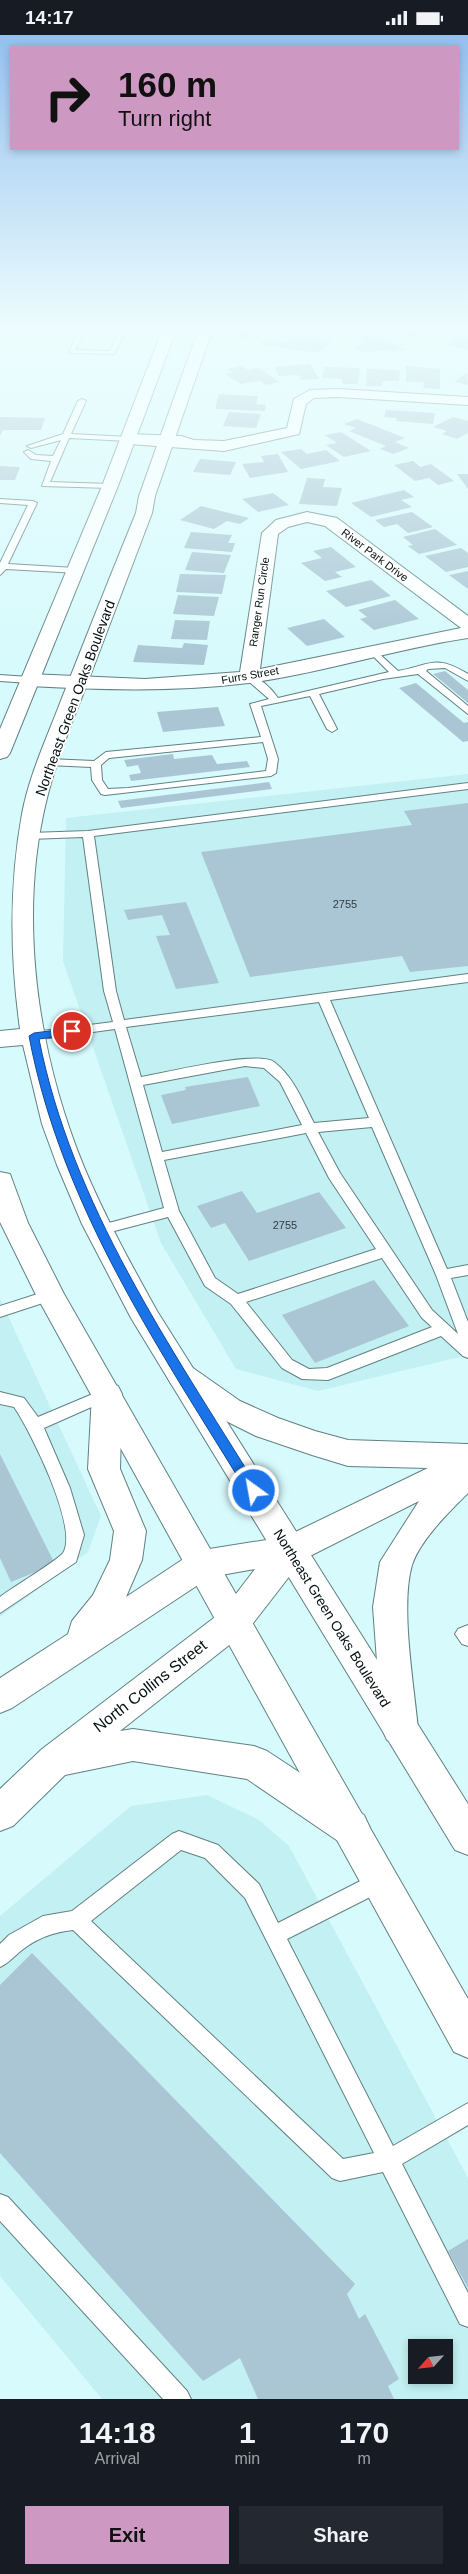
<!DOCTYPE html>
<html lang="en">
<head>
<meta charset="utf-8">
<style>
	:root { --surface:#171b24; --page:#242831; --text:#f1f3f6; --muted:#9ea1a6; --accent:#cd99c2 }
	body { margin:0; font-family:Helvetica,sans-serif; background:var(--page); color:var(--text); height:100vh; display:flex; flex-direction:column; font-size:19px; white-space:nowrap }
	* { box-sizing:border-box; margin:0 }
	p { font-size:16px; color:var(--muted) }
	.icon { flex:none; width:28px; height:28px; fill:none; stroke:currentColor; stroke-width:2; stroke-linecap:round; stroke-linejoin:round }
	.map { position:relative; height:2364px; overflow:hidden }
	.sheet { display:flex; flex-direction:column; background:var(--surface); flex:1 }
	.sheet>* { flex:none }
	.banner { position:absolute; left:10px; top:10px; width:449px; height:105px; border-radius:0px; box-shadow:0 2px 8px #0003; background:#cd99c2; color:#111; overflow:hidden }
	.needle { width:32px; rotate:243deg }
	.tools { position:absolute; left:408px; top:2304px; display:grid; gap:10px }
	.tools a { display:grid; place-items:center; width:45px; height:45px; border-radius:0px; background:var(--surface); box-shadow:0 2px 8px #0003; font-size:25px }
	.pin { position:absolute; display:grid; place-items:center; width:42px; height:42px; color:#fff; margin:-21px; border:2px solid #fff; border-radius:50%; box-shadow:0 1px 5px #0007 }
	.me { position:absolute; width:55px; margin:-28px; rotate:328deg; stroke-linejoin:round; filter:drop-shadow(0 0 4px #0008) }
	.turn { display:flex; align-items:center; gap:18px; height:105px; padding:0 25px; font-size:22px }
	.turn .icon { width:65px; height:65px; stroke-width:2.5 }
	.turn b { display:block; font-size:35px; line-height:42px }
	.eta { display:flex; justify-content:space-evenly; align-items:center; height:85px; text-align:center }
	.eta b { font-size:30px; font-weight:700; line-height:35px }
	.action { display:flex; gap:10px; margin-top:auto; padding:10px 25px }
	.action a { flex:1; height:58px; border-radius:0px; background:var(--accent); color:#111; font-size:20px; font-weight:700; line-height:58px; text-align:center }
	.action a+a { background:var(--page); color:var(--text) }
	.status { display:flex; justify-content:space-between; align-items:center; height:35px; padding:0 25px; background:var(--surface); direction:ltr }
	.status svg { height:14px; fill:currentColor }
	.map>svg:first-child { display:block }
	.built { fill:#c3f0f2; fill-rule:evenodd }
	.building { fill:#aac6d4 }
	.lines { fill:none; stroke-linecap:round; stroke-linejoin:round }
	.service-casing { stroke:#618182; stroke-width:2 }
	.minor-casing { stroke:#618182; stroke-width:2 }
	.secondary-casing { stroke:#618182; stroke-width:2 }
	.primary-casing { stroke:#618182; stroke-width:2 }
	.service { fill:#fff; fill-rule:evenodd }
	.minor { fill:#fff; fill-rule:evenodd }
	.secondary { fill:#fff; fill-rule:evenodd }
	.primary { fill:#fff; fill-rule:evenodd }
	.route { fill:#1a73e8; stroke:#114b97 }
	.labels { text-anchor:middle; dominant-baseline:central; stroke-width:4; stroke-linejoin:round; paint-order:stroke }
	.far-street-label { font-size:11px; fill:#041010; stroke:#fff }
	.number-label { font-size:11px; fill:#2e3e41 }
	.street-label { font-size:14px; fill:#041010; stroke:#fff }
	.near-street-label { font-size:16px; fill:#041010; stroke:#fff }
</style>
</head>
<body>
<div class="status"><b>14:17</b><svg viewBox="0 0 49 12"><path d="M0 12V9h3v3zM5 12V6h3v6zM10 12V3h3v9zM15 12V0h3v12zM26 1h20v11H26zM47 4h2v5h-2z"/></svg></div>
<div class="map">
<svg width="468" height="2364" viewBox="0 0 468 2364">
	<rect width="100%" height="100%" fill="#d7fafc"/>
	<g class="built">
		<path d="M468,739V1320L318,1356L236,1334L161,1208L63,926L66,783Z"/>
		<path d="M0,1264L101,1481L88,1517L0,1582Z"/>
		<path d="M207,1760L259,1785L289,1811L468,2143V2364H102L0,2241V1881L131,1771ZM416,2312H444V2340H416Z"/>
	</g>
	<g class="building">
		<path d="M248,293H283L282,297L249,296L248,303L236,302L237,294Z"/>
		<path d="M394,293H444L455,297L442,301L433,297L411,303L390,294Z"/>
		<path d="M468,298V315L446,310Z"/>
		<path d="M380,299L405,315L392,317L388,314L365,318L354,311L365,309L356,303Z"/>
		<path d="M293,300L332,306L318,318L260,309L266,304L285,307Z"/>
		<path d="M310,329L319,344L301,345L298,340L279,341L274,332Z"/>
		<path d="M241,331L248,335L258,333L280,347L266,350L259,346L241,349L225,339L232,337L227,334Z"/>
		<path d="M406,331L440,334V354L423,353L424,347H406Z"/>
		<path d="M324,332L360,333L358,349H342V344L322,343Z"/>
		<path d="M367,334L400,335L399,346H382V351H366Z"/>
		<path d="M467,337L468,350L454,347Z"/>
		<path d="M219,359L258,361L256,369L266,370L265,376L215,374Z"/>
		<path d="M386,375L435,378L433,389L396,386L397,383L384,382Z"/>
		<path d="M229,377L261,379L256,393L223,391Z"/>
		<path d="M0,382L45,383L41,395H3L0,401Z"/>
		<path d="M453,382L468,386V398L457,404L442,399L447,396L433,392Z"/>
		<path d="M357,384L405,403L395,407L409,413L393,419L380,414L386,411L349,396L356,393L344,389Z"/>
		<path d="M341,397L371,416L344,422L326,410L337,408L325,400Z"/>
		<path d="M301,414L307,419L326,415L340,426L301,434L281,417Z"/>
		<path d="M278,419L288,437L250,443L242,429L264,427L261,421Z"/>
		<path d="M200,424L236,427L230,440L193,437Z"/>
		<path d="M413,426L420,432L431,429L454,446L438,450L429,443L415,446L394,430Z"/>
		<path d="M0,431L20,432L15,445H0Z"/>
		<path d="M457,439H468V454Z"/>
		<path d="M307,443L325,444L323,452L342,453L337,471L299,469Z"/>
		<path d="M404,455L414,462L401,465L412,472L371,482L351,468Z"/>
		<path d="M273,458L289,470L258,477L242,464Z"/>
		<path d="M201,471L249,483L240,489L227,486L214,494L180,485Z"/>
		<path d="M412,477L433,492L408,498L397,489L384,492L375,485Z"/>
		<path d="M435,494L457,510L419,519L408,511L413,510L403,502Z"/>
		<path d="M191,497L232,500L228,508H235L232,517L184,513Z"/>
		<path d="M331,512L356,532L335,537L342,542L325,546L301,528L322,523L313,516Z"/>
		<path d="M461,513L468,518V532L446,537L425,521Z"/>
		<path d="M192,517L231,520L224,538L185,535Z"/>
		<path d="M468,536V554L449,540Z"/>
		<path d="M180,539L226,540L222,559L176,557Z"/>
		<path d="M371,545L391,561L346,572L326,556Z"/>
		<path d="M178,560L219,562L214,581L173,579Z"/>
		<path d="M395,565L419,584L374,595L360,584L367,582L358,575Z"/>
		<path d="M324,584L345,602L307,611L287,593Z"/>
		<path d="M175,585L210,586L207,605L171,604Z"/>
		<path d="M184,608L208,610L204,630L133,627L138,610L182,613Z"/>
		<path d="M445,636L468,655V668L433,639Z"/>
		<path d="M416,648L464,688L468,687V706L463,707L399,653Z"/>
		<path d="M218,672L225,691L163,697L157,677Z"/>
		<path d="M173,719L174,724L212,720L217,729L247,726L250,732L131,746L129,740L141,738L138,730L127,732L124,725Z"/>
		<path d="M269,747L272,754L121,773L118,766Z"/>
		<path d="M468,768V931L410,937L402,921L250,942L201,817L412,790L404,776Z"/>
		<path d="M186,867L219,948L176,954L156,901L170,900L162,880L128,885L124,875Z"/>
		<path d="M248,1042L260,1071L172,1089L161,1060L186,1055L185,1052Z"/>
		<path d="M242,1156L257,1178L319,1157L346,1193L249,1226L225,1188L211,1193L197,1171Z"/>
		<path d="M374,1245L409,1291L315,1328L282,1280Z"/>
		<path d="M0,1419L55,1529L11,1547L0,1523Z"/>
		<path d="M32,1918L355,2249L347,2259L359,2284L365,2279L399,2344L388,2351L394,2364H258L240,2323L203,2346L0,2118V1950Z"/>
		<path d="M468,2204V2253L448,2216Z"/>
	</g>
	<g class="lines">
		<g class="service-casing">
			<g id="service">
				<path d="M79,293H85L75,315L110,316L121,293L127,294L114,319L69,318Z"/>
				<path d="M82,364L86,366L71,399L129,402L133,404L129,406L69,403L50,447L110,449L114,451L110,453L42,451L51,426L31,424L24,417L28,415L36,420L53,421L61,405L31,413L27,411L63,399L78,366Z"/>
				<path d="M0,464L33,466L37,468L8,529L75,533L79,536L78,538L6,534L0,540V528L28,470L0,468Z"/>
				<path d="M373,613L398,636C431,630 435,619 468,639V646L445,633L428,634L426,636L468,671V679L418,639L383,644L319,659L337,694L332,697L327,694L310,661L261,671L278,724L276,738L271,741L105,760L101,759L92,745L91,732L48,730L43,727L48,724L94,726L106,717L261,702L250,669L269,664L246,644V640C257,639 271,653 278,663L389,637L368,616ZM263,707L268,724L266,736L128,753L108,754L102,745L101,730L109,723Z"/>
				<path d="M0,640L29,642L34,645L29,648L0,646Z"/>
				<path d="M468,748V754L94,801L116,956L124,985L468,939V947L330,965L447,1234L468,1230V1240L451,1243L468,1287V1323L463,1321L441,1301L328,1345L302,1344L282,1333L231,1269L205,1251L168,1182L99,1200L92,1195L94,1192L164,1173L115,994L34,1005L28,1001L34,997L113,987L104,956L83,802L30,804L25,801L30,798L88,796ZM319,967L369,1083L314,1088C303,1067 294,1042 274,1027C257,1015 165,1038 141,1042L126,992ZM245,1031L264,1033L280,1047L302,1090L162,1117L143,1050ZM372,1092L436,1240L458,1299L432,1275L340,1138L318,1097ZM306,1098L329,1143L376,1214L238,1259L215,1243L179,1176L164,1125ZM382,1223L422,1283L432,1292L327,1333L309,1334L292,1325L246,1267Z"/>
				<path d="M50,1255L55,1256L57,1260L55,1264L0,1282V1271Z"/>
				<path d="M107,1353L112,1355L115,1359L112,1363L44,1393L70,1453L84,1500L76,1527L0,1578V1562C10,1554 58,1525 63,1518C79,1493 30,1395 14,1372L0,1369V1357L24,1363L38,1382Z"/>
				<path d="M468,1590V1611L462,1609L455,1599L458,1594Z"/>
				<path d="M179,1796L218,1810L259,1849L278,1888L374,1839L381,1837L388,1839L390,1846L388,1853L287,1904L393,2111L468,2068V2090L402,2129L468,2258V2292L460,2289L383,2137L340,2146L332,2143L73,1895C54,1897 37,1903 22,1915C14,1921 9,1928 0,1932V1909L9,1900L43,1881L72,1876L172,1799ZM181,1815L205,1823L245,1863L374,2118L343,2124L91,1886Z"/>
				<path d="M0,2159L8,2162L187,2356L191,2364H163L0,2186Z"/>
			</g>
		</g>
		<g class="minor-casing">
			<g id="minor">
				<path d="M338,354L468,362V370L338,362L314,363L306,369L299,399L224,416L129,409L121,404L129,399L181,401L194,405L224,406L287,393L294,364L310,355Z"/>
				<path d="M307,477L337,483L468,581V603C394,614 323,638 249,648C175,657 103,655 29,651L22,649L19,645L22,641L29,639L145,644L240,637L262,498L276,485ZM307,487L325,491L461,593L260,634L278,499L288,492Z"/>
			</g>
		</g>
		<g class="secondary-casing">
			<g id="secondary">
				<path d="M163,293H177L118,451L10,718L7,722L0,724V694L102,451Z"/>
				<path d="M199,293H213L155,461L152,478C131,533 110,589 89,644C74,683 57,723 47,763C17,883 38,1020 84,1132C105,1182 131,1229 157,1276L468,1769V1820L455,1815L131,1283L82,1189L57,1130L42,1089L23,1010L0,1012V996L20,994C10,922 9,851 22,779C29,741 46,705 60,668C85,605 110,541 136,478L139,461Z"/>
				<path d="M0,1137L10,1139L28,1188L64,1259L468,1964V2023L454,2017L36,1260L0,1187Z"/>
			</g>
		</g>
		<g class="primary-casing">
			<path id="primary" d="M182,1329L193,1333L240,1366L278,1383L315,1396L348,1405L468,1409V1458C450,1476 420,1505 412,1530C400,1571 414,1650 418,1694L413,1705L400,1710L387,1705L382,1694L373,1572L380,1527L419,1466L302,1525L247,1596L120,1696L133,1694L254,1711L267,1716L364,1780L370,1793L364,1806L351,1811L338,1806L247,1744L133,1726L65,1740L13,1791L0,1796V1754L42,1714L223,1576L255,1534L210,1542L12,1673L0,1678V1643L68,1599L72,1586L93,1560L110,1525L114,1496L88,1434L92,1359L96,1351L107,1347L118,1351L122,1359L120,1434L146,1496L142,1525L126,1562L191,1519L203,1515L285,1502L428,1433L348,1431L312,1420L256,1401L218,1382L171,1349L167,1341L171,1333Z"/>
		</g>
		<use href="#service" class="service"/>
		<use href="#minor" class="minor"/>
		<use href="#secondary" class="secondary"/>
		<use href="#primary" class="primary"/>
	</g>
	<linearGradient id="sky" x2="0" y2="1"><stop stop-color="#94c0ef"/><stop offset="0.47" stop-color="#edfdfe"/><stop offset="1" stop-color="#edfdfe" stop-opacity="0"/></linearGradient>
	<rect width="468" height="624" fill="url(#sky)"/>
	<path class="route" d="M72,993L76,994V999L39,1004C72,1170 170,1311 258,1453L260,1456L258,1460H249C160,1315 61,1171 29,1001L34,998Z"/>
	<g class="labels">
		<g class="far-street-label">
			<text transform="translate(375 520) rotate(37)">River Park Drive</text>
			<text transform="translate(259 567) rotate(-82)">Ranger Run Circle</text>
			<text transform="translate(250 640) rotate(-10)">Furrs Street</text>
		</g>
		<g class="number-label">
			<text x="345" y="869">2755</text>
			<text x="285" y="1190">2755</text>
		</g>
		<g class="street-label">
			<text transform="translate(75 663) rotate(-70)">Northeast Green Oaks Boulevard</text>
			<text transform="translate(332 1583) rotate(58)">Northeast Green Oaks Boulevard</text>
		</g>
		<g class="near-street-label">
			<text transform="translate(150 1651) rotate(-38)">North Collins Street</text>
		</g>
	</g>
</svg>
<div class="tools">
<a><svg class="needle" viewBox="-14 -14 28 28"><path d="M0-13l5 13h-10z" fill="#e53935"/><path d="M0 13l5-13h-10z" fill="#9ea1a6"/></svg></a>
</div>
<div class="pin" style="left:72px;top:996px;background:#d93025"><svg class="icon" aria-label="arrive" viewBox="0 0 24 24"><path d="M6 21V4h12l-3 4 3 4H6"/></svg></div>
<svg class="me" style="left:254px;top:1456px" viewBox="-20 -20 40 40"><circle r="17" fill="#1a73e8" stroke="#fff" stroke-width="3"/><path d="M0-11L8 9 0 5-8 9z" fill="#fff"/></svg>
<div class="banner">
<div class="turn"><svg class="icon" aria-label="right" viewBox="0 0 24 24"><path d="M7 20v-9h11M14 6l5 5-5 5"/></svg><div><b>160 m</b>Turn right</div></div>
</div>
</div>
<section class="sheet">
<div class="eta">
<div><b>14:18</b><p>Arrival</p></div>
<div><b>1</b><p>min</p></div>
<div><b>170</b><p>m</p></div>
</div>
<div class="action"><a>Exit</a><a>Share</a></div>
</section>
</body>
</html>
